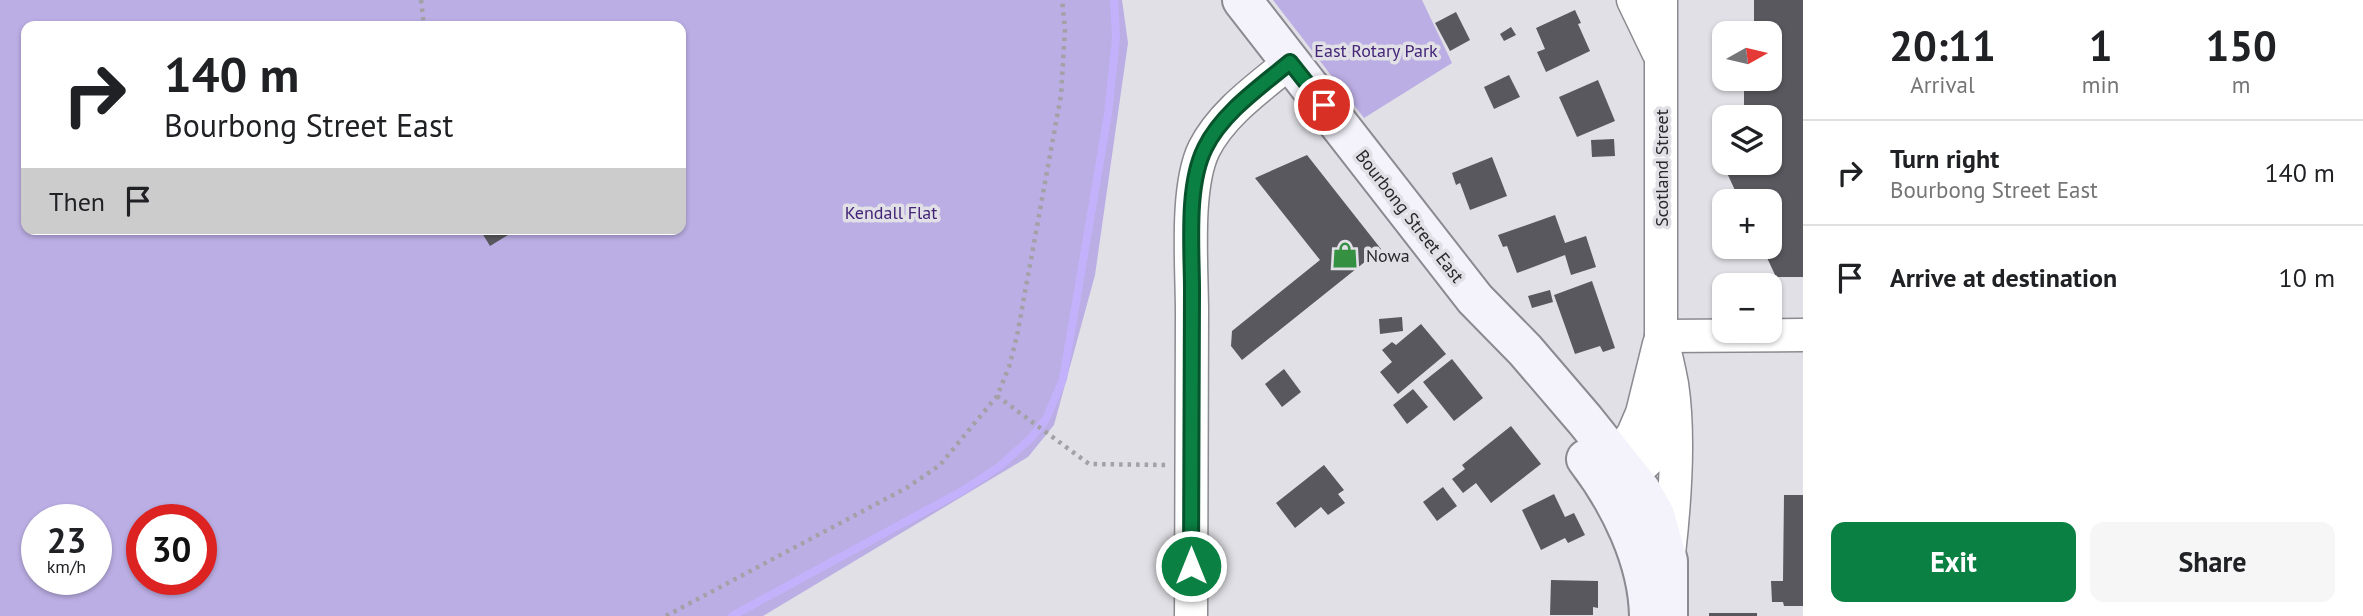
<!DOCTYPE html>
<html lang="en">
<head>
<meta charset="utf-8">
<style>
	:root { --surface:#fff; --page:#f6f6f6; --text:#202124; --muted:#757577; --line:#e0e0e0; --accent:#0b8043 }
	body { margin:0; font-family:"PT Sans",sans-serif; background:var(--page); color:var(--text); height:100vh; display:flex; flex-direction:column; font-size:26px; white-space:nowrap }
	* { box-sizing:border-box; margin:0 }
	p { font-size:23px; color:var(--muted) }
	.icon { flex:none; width:38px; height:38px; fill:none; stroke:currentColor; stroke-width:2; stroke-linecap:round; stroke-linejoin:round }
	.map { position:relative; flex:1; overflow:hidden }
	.panel { display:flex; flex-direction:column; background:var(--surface); width:560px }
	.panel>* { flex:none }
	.top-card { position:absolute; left:21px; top:21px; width:665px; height:214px; border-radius:14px; box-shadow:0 2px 5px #0004; background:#fff; color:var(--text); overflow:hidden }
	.needle { width:46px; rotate:82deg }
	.buttons { position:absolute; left:1712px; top:21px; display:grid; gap:14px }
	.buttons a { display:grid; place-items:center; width:70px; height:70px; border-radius:14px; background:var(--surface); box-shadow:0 2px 5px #0004; font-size:35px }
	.speed { position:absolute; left:21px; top:504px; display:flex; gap:14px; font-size:35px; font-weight:700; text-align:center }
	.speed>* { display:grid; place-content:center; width:91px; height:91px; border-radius:50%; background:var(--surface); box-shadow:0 2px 5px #0004; line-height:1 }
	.speed small { font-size:18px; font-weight:400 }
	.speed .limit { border:10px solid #d22; background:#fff; color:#111 }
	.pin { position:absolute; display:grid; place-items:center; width:60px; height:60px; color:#fff; margin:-30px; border:4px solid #fff; border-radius:50%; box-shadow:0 2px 7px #0007 }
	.me { position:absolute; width:77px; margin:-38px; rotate:0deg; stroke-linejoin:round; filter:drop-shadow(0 0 5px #0008) }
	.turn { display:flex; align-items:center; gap:24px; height:147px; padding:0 28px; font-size:32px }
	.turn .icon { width:91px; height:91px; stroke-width:2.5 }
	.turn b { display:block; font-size:49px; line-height:60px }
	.then { display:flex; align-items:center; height:66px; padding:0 28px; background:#0003; gap:14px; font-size:26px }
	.eta { display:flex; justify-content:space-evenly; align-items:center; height:119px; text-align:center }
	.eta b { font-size:42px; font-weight:700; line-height:49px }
	.cta { display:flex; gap:14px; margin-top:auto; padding:14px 28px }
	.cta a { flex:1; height:80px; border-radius:14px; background:var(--accent); color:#fff; font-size:28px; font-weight:700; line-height:80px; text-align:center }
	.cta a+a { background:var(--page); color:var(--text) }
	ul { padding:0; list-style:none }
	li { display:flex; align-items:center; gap:21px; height:105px; padding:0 28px; border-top:2px solid var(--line) }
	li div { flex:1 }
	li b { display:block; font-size:26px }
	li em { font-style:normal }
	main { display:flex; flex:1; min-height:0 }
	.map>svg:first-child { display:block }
	.green { fill:#bbaee4; fill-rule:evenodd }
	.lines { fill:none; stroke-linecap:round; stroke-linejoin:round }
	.stream { stroke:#c4b1fb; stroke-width:8 }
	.building { fill:#59585e }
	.minor-casing { stroke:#8b8a90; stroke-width:35 }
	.secondary-casing { stroke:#8b8a90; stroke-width:42 }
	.path { stroke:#a2a1a6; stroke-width:4.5; stroke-dasharray:3.5 5; stroke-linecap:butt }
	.minor { stroke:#fff; stroke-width:32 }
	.secondary { stroke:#f4f2fb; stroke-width:38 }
	.route-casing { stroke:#07532c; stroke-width:18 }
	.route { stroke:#0b8043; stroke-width:12 }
	.labels { text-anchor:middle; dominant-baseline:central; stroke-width:7; stroke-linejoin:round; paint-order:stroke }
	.park-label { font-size:18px; fill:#432477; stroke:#e1e0e6 }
	.street-label { font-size:18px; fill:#29282b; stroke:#e1e0e6 }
	.poi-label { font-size:18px; fill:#29282b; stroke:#e1e0e6; text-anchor:start }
</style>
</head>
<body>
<main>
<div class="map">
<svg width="1803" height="616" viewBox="0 0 1803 616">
	<rect width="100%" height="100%" fill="#e1e0e6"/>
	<g class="green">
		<path d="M0,0H1122L1128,43L1095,275L1054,425L1028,457L763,616H0ZM26,26H681V229H26ZM37,520H96V579H37ZM142,520H201V579H142Z"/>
		<path d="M1273,0H1422L1452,63L1364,118Z"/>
	</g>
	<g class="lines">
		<path class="stream" d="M732,616L962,491L1000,466L1031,438L1046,419L1063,379L1108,114L1116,38L1114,0"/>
	</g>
	<g class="building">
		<path d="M1754,0H1803V277H1776L1762,247H1769V201H1740L1713,143H1724V163H1769V117H1744V79H1769V33H1754Z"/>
		<path d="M1575,10L1581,23L1578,24L1590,51L1546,72L1537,52L1545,49L1536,28Z"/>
		<path d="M1456,12L1470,40L1450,51L1435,23Z"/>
		<path d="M1511,27L1516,35L1504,41L1500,34Z"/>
		<path d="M1509,75L1520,97L1494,109L1484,87Z"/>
		<path d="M1598,80L1615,121L1577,137L1559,97Z"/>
		<path d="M1614,139L1615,156L1592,157L1591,140Z"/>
		<path d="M1307,155L1381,249L1242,360L1231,346L1232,331L1320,260L1255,178Z"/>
		<path d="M1492,157L1507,196L1470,210L1460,183L1456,185L1452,173Z"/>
		<path d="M1555,215L1565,243L1586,236L1596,267L1571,275L1565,255L1517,273L1507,246L1503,247L1498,235Z"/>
		<path d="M487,229H518L490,246L482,233Z"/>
		<path d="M1592,281L1615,348L1603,352L1600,346L1575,354L1554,295Z"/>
		<path d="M1550,290L1553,302L1532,308L1528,296Z"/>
		<path d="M1402,317L1403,331L1380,334L1379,319Z"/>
		<path d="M1421,324L1446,354L1398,394L1380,372L1392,362L1382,350L1392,342L1396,345Z"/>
		<path d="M1452,359L1483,398L1454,421L1423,382Z"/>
		<path d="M1284,369L1301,392L1282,407L1265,384Z"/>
		<path d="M1413,389L1428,407L1407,424L1393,405Z"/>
		<path d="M1511,426L1541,464L1491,503L1476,483L1463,493L1452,479L1465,469L1462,465Z"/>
		<path d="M1324,465L1344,490L1338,494L1345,503L1328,515L1321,507L1295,528L1276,503Z"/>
		<path d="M1443,487L1457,506L1437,521L1423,502Z"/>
		<path d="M1554,494L1565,517L1574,513L1585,535L1568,543L1565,538L1541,550L1522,510Z"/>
		<path d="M1784,495H1803V606H1784L1783,602H1772L1771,581H1783Z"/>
		<path d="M1551,580L1598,581V608L1593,607V615H1550Z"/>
		<rect x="1709" y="613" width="48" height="3"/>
	</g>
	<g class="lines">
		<g class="minor-casing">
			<g id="minor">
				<path d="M1633,0L1658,52"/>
				<path d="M1661,0V336C1665,351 1669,368 1672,384C1680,436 1675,501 1669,554"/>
				<path d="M1661,336L1803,335"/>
				<path d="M1608,481L1616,458L1633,434L1642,413L1659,344"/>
				<path d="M1609,485C1642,472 1660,454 1669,418"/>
				<path d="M1191,616C1192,515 1192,414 1192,312C1192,267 1185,188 1204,149C1222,113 1260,87 1290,62"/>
			</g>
		</g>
		<g class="secondary-casing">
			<g id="secondary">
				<path d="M1242,0L1475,299L1525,350L1585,420L1641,490L1655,515L1668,561V616"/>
				<path d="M1586,459C1619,502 1648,560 1649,616"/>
			</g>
		</g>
		<g class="path">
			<path d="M421,0L424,26"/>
			<path d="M997,396L1089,464L1166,465"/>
			<path d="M666,616L908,487L940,465L997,396L1009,367L1017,336L1061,95L1065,29L1062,0"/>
		</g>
		<use href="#minor" class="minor"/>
		<use href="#secondary" class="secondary"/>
	</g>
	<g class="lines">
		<g class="route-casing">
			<path id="route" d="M1191,566C1192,474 1192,382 1192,290C1192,248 1186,186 1205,148C1222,113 1260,87 1290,62L1324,105"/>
		</g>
		<use href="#route" class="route"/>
	</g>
	<defs>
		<g id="shop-bare" transform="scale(2.1)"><path d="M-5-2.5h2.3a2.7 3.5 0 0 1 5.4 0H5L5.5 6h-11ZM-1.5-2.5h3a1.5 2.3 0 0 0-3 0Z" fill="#359041" stroke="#e1e0e6" stroke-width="2.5" paint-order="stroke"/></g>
	</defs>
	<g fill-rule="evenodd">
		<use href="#shop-bare" x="1345" y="255"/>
	</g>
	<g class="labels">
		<g class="park-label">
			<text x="1376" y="50">East Rotary Park</text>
			<text x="891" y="212">Kendall Flat</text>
		</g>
		<g class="street-label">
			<text transform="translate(1661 168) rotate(-90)">Scotland Street</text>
			<text transform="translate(1410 216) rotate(52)">Bourbong Street East</text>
		</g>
		<g class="poi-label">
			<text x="1366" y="255">Nowa</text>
		</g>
	</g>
</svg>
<div class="buttons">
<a><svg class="needle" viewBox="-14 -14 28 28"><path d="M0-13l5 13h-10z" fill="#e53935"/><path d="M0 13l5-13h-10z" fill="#757577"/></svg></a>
<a><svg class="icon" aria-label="layers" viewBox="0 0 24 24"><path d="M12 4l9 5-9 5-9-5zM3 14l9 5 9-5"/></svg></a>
<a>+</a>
<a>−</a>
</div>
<div class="speed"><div>23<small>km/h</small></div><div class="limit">30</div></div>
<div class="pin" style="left:1324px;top:105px;background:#d93025"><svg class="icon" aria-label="arrive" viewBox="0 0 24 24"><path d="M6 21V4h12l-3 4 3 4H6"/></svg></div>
<svg class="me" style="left:1191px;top:566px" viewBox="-20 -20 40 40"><circle r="17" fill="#0b8043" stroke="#fff" stroke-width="3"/><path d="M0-11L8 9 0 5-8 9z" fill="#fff"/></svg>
<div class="top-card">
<div class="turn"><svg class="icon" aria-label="right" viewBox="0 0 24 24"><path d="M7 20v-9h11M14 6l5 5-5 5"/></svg><div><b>140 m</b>Bourbong Street East</div></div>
<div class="then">Then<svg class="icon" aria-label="arrive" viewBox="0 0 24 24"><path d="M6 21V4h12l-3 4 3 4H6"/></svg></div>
</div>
</div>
<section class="panel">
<div class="eta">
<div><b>20:11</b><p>Arrival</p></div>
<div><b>1</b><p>min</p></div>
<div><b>150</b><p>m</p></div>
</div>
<ul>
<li><svg class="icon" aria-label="right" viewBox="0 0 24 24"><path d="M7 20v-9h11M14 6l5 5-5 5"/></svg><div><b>Turn right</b><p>Bourbong Street East</p></div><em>140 m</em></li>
<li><svg class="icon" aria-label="arrive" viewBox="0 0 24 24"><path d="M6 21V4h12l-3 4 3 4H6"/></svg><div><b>Arrive at destination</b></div><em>10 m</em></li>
</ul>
<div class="cta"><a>Exit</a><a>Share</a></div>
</section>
</main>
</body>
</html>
